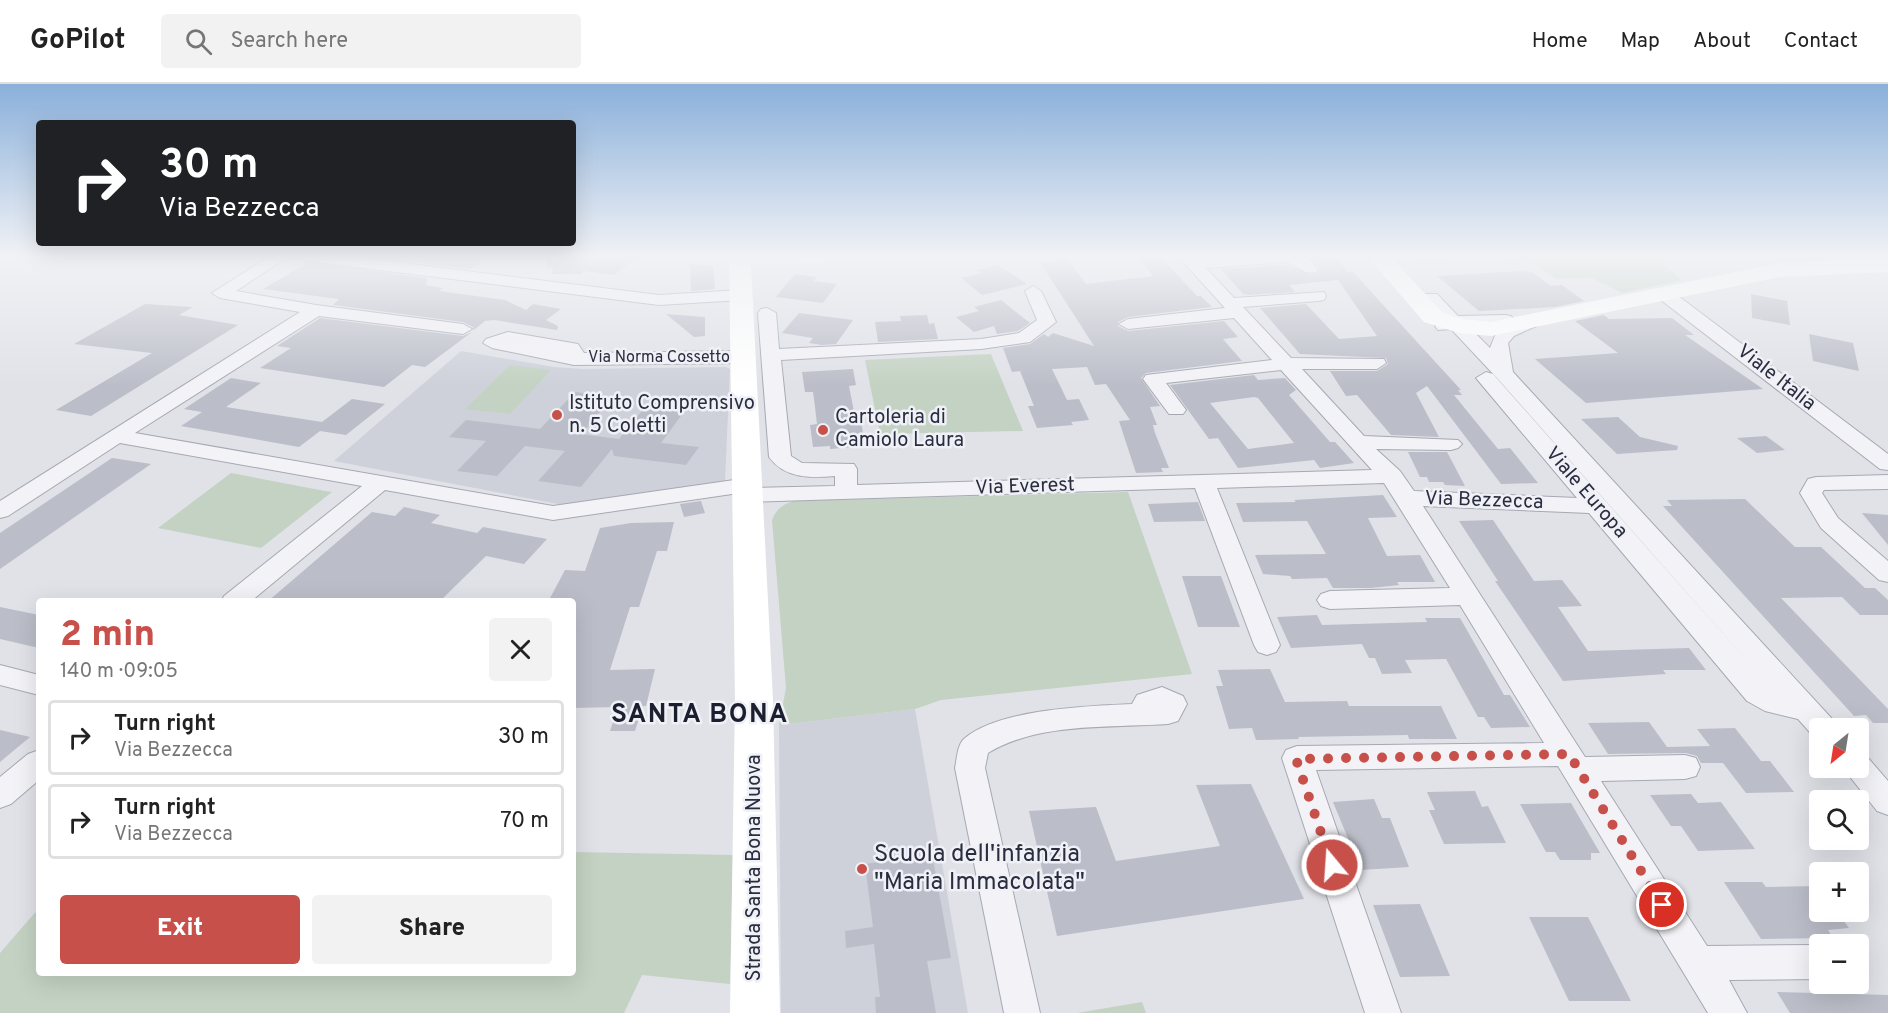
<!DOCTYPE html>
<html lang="en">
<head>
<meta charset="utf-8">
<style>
	:root { --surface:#fff; --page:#f2f2f2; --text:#222; --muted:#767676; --line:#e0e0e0; --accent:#c7504b }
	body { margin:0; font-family:Overpass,sans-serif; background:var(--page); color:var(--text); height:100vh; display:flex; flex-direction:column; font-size:22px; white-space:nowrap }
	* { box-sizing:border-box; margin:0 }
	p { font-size:20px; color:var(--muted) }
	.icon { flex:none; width:33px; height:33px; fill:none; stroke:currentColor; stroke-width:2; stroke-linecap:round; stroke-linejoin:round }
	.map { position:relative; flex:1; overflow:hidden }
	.side { position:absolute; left:36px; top:514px; width:540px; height:378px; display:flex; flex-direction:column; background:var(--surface); border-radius:6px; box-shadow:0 6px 24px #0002 }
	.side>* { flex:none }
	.top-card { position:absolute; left:36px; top:36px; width:540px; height:126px; border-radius:6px; box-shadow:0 6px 24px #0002; background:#202124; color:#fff; overflow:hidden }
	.needle { width:39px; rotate:210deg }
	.buttons { position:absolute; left:1809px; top:634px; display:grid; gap:12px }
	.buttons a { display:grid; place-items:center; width:60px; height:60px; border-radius:6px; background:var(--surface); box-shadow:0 6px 24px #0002; font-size:30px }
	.pin { position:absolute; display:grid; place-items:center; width:51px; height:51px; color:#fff; margin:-26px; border:3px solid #fff; border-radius:50%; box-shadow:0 2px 6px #0007 }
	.me { position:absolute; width:66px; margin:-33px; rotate:342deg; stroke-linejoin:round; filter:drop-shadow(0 0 4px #0008) }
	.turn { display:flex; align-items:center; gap:21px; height:126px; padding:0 24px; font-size:27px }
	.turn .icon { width:78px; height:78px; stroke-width:2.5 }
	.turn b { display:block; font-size:42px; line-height:51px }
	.round { display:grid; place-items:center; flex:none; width:63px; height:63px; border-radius:6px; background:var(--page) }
	.headline { display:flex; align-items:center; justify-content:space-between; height:102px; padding:0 24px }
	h1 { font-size:36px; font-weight:800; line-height:45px; color:var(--accent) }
	.primary-button { display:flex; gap:12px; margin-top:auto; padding:12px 24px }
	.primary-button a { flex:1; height:69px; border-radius:6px; background:var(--accent); color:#fff; font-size:24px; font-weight:800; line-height:69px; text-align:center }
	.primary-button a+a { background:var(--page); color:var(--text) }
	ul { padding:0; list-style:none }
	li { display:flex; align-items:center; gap:18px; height:75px; margin:0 12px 9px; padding:0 12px; border:3px solid var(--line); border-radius:6px }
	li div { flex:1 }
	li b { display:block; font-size:22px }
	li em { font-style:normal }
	header { display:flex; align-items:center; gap:36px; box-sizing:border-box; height:84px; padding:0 30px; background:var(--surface); border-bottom:2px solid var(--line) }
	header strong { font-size:28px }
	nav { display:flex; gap:33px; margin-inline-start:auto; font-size:21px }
	.search { width:420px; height:54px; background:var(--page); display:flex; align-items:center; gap:15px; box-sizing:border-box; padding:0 21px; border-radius:6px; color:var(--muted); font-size:22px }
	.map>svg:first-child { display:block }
	.built { fill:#ced1da }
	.green { fill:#c3d2c2 }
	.building { fill:#bbbdc8; fill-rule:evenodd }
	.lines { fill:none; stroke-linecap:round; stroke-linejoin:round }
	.street-casing { stroke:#a6a8b2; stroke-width:2 }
	.street { fill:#f3f3f7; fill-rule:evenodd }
	.secondary { fill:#fff; fill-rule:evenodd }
	.route { stroke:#c7504b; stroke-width:10; stroke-dasharray:0 18 }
	.poi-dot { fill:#c7504b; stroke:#f0f1f6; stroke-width:2 }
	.labels { text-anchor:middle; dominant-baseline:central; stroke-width:5; stroke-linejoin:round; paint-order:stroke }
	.far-street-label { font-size:16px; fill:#2a2d3f; stroke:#f0f1f6 }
	.street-label { font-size:20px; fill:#2a2d3f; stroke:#f0f1f6 }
	.poi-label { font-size:20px; fill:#2a2d3f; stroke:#f0f1f6; text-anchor:start }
	.near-poi-label { font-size:24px; fill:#2a2d3f; stroke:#f0f1f6; text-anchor:start }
	.district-label { font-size:26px; font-weight:bold; letter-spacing:1.5px; fill:#1c1f30; stroke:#f0f1f6 }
</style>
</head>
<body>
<header>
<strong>GoPilot</strong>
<div class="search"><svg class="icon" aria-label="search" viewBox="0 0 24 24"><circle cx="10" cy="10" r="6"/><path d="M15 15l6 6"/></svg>Search here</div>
<nav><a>Home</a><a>Map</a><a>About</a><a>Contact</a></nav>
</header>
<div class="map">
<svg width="1888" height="929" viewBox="0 0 1888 929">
	<rect width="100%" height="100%" fill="#e0e2e8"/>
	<g class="built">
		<path d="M461,267L554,283L583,285L726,283L730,285L725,397L563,421L334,377Z"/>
		<path d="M915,625L968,929H781L779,641Z"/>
	</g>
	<g class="green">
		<path d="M1410,172H1652L1682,196L1622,209L1592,194L1556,195L1526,175L1504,176L1500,173L1414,177Z"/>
		<path d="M991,270L1023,347L880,350L865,276Z"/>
		<path d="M510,281L551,286L510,330L465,325Z"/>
		<path d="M231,389L325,407L332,408L261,464L158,444Z"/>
		<path d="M1128,408L1192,590L941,616L915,625L779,641L786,604L772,436C777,424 782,421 794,417Z"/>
		<path d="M573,768L733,771L730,900L642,891L624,929H0V869L39,824V890H573Z"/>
		<path d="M1142,918L1146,929H1077Z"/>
	</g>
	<g class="building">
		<path d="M363,172H490L471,185Z"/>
		<path d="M547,172H639L614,191L584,187L581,190H552L553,184L547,183Z"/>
		<path d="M1137,172H1160L1197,212H1201L1212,223L1128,233L1118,238V242L1128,247L1224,237L1238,253L1223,255L1242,277L1146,289L1141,294L1160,322L1150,323L1157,341H1153L1155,349L1169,384H1161L1163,388L1136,389L1119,337L1130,336L1106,300L1095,301L1087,283L1052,285L1067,316L1079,315L1089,336L1071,338L1073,341L1037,344L1028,322H1034L1020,287L1012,288L1003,264L1030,260L1044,250L1048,253L1053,249L1094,262L1040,178L1067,175L1086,200L1153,192Z"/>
		<path d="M1313,172H1337L1347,188H1353L1461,306H1458L1462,311H1454L1498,365L1510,364L1538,399L1501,400L1427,302L1416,309L1439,353L1391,351L1357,311L1346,312L1330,287H1377L1388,280L1386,274L1300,270L1260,224L1306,220L1339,255L1377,252L1338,196L1289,201L1295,208L1249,211L1243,210L1221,185L1286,181L1312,191L1318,189L1320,185Z"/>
		<path d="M305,177L427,194L426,201L443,204L439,207L505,216L526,226L533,220L561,225L546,236L558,242L557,246L494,236L485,237L474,246L473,243L463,238L333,221L339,215L263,205L304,181Z"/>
		<path d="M690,180L713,182L715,205L691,207Z"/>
		<path d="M998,181L1027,200L982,211L961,194L982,189L977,186Z"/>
		<path d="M1520,187L1532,188L1551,202L1562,201L1584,217L1555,223L1479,227L1437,192Z"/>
		<path d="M795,190L817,193L814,197L837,200L823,219L776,213Z"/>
		<path d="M1751,210L1787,217L1790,241L1752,234Z"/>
		<path d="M1001,216L1030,239L1018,247L997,250L994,242L974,248L956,233L979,227L974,223Z"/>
		<path d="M145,220L193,223L179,231L238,241L91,332L56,326L152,269L74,260Z"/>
		<path d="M799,229L853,236L836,260L822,261L809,259L813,254L782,249Z"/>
		<path d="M666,230L705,233V252L694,253Z"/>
		<path d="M927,231L929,240L934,239L938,255L878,258L875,238L901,237L900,232Z"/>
		<path d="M1604,231L1609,235L1672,234L1694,251H1685L1763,305L1586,319L1535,275L1618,269L1575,237Z"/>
		<path d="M320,234L463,252L472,248L425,283L412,281L384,303L260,284L291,264L277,262Z"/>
		<path d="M1809,250L1853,259L1859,287L1813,277Z"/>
		<path d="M853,285L856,301L849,302L856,338L861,337L865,362L830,365V362L813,363L810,341L817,340L815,323L813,308H805L802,288Z"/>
		<path d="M1254,291L1258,296L1285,294L1296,306L1289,311L1330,358H1335L1354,379L1320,384L1314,376L1238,384L1218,354L1209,355L1170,301ZM1254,313L1258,314L1294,359L1248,365L1210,319Z"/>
		<path d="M231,294L261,299L226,323L322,338L352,315L385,320L346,351L320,347L299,363L181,342L202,328L184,325Z"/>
		<path d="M575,308L613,313L581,350L619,355L650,317L689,321L661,359L699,363L686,381L614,372L612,365L581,403L538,397L565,367L525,362L497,392L457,387L486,357L449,353L466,336L540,345Z"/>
		<path d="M1618,333L1640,353L1678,362L1677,366L1617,370L1581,335Z"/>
		<path d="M1766,352L1785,366L1757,369L1737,354Z"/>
		<path d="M1408,368H1447L1465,402L1445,401L1443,398H1429L1427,393H1420Z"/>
		<path d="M112,374L151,380L0,485V449Z"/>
		<path d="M1383,411L1397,433L1368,434L1387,472L1420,471L1435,498H1397L1399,501L1371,504H1333L1327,494L1292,495L1290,492L1263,490L1255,471L1326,470L1307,437L1243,438L1236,419L1296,418L1294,416Z"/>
		<path d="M1745,415L1795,463H1821L1865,504H1875L1888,516V531H1860L1842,513L1781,514L1888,625V639H1873L1866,631L1854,632L1663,422H1672L1667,416Z"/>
		<path d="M701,417L705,429L684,433L680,420Z"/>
		<path d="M1198,418L1205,437L1154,438L1148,420Z"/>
		<path d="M404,423L440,431L431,439L477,449L483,443L547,455L524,480L486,472L439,518H267L372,428L395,432Z"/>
		<path d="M1862,429L1888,431V461Z"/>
		<path d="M1493,436L1534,497L1562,496L1582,522L1558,523L1588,567L1689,564L1706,586H1663L1666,590L1563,597L1495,497H1498L1459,437Z"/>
		<path d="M674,438L667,467H657L639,523H630L610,586L655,585L646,622H643L635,647H610L618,623L573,624V518H548L565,486L585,487L600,444L631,439Z"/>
		<path d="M1182,492H1221L1240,543H1198Z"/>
		<path d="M0,523L39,531V564L0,555Z"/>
		<path d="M1317,531L1322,541L1427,538L1425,534H1460L1504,611H1510L1530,643L1491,644L1484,633H1478L1446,575L1405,576L1412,589L1382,590L1375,574H1369L1362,560L1291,564L1277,533Z"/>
		<path d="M1270,585L1285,618L1347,617L1349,622H1441L1457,655H1409L1408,651L1298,653L1299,655L1256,656L1252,644L1229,645L1216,602H1223L1218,586Z"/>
		<path d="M1649,638L1667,663L1710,662L1697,645L1735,644L1761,677H1770L1794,708L1746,709L1723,679H1701L1697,672L1686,669L1608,670L1588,639Z"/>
		<path d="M0,646L30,653L0,678Z"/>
		<path d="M1251,700L1304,815L1057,852L1029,727L1096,723L1116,777L1220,762L1196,701Z"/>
		<path d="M1475,707L1482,723L1488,722L1506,759L1444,760L1429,726H1435L1427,708Z"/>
		<path d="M1691,710L1698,719L1721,718L1755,765L1698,767L1681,742H1671L1650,711Z"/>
		<path d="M1374,715L1382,734H1390L1409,783L1361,786L1333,718Z"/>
		<path d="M1571,719L1600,769H1591V776H1560L1555,768H1546L1520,720Z"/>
		<path d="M932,770L951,874L927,877L936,929H876L875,913H880L874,860L846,864L845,847L873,843L865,780Z"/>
		<path d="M1724,798H1762L1766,803L1820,802V828H1837L1849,844L1828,846L1833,854L1761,855Z"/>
		<path d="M1420,820L1450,892L1400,893L1373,821Z"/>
		<path d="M1529,833H1588L1631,917H1569Z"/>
		<path d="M1777,908L1888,911V929H1790Z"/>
	</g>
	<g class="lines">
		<g class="street-casing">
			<g id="street">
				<path d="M270,172H289L236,207L316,221L463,240L472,245L463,250L319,232L135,349L553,422L748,394L756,396L759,401L757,404L835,402V392C811,394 785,395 769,373L758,229L761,225L767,224L776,229L779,265L981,255L1019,249L1037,236L1025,207L1033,202L1041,207L1056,238L1030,258L981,265L781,276L791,372L802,379L854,380L857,385V401L1372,386L1281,286L1166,299L1186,326L1183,330H1169L1143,295L1146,291L1272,276L1234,234L1128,245L1119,240L1128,235L1225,224L1178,172H1195L1198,175C1218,173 1288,167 1304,172C1309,174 1315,181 1318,185L1316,188C1303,192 1297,180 1285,178L1206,184L1234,214L1324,208L1326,212L1324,216L1318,217L1243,223L1291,274L1384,275L1386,279L1377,285H1302L1364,352L1458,356L1462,360L1458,364L1451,366L1376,365L1400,387L1414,407L1577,414L1476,294L1486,288L1493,290L1772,605L1497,294L1451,245L1438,246L1435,242L1443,237L1422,214L1425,210H1437L1458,232L1505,231L1511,232L1514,236L1511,240L1531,231H1543L1546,235L1543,239L1514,252L1508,259L1513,288L1834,637L1839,645H1820V655L1814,653L1798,635L1765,627L1747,617L1589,429L1423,422L1585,673L1685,671L1696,674L1700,683L1696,692L1685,695L1601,697L1707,862L1820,861V895L1729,896L1747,929H1708L1558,682L1316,686L1401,929H1365L1282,674L1286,666L1297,662L1544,659L1460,521L1330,525L1321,522L1317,516L1321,510L1330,507L1450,504L1384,399L1217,404L1280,561L1276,568L1267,571L1258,568L1254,561L1195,404L749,418L741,416L739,409L553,436L385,406L250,518H221L224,512L362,402L120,359L8,432L0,434V417L300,228L220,214L212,209ZM1511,240L1496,249L1490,264L1467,241Z"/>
				<path d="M301,172H346L659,211L741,206L749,211L741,216L659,221L309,177Z"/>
				<path d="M1663,204L1669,205L1888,370V386L1880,385L1657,213L1655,209L1657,205Z"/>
				<path d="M508,248L578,260L584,269L744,267L753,273L744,279L574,281L492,264L483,259L486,255Z"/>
				<path d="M1888,391V405L1824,406L1822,409L1838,434L1888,477V498L1879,496L1821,444L1800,409L1808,395L1816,393Z"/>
				<path d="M0,581L39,591V611L0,601Z"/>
				<path d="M1162,603L1183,612L1187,620L1178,637L1168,640C1110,644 1039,638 988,669L985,684L1040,929H1004L955,684C957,675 957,660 965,654C1000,625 1088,622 1132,620L1137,611Z"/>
				<path d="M39,666V696L11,720L0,724V693L28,670Z"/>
				<path d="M1858,672L1869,675L1888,697V731L1877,727L1843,684H1858Z"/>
			</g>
		</g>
		<use href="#street" class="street"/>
		<g class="secondary">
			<path d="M729,172H831L828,177L820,179L751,180L773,616L780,929H730L735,616Z"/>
			<path d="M1367,172H1390L1442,228L1462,235L1491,238L1780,179L1888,174V188L1780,193L1491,252L1459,249L1424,238Z"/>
		</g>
	</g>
	<linearGradient id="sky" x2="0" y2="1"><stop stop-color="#8ab0db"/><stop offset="0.57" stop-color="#f1f2f5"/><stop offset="1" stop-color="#f1f2f5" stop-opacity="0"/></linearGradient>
	<rect width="1888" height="302" fill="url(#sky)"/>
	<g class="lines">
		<path class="route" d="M1332,781L1296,675L1569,670L1662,821"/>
	</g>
	<g class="poi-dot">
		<circle cx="557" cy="331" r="6"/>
		<circle cx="823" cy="346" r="6"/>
		<circle cx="862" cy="785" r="6"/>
	</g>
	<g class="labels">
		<g class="far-street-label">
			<text x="659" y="274">Via Norma Cossetto</text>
		</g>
		<g class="street-label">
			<text transform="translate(1776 294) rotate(38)">Viale Italia</text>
			<text transform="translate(1025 403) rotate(-2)">Via Everest</text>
			<text transform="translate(1586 409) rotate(49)">Viale Europa</text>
			<text transform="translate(1484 417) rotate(2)">Via Bezzecca</text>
			<text transform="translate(755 784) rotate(-90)">Strada Santa Bona Nuova</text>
		</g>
		<g class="poi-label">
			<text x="569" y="320">Istituto Comprensivo<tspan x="569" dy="23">n. 5 Coletti</tspan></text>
			<text x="835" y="334">Cartoleria di<tspan x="835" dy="23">Camiolo Laura</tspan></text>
		</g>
		<g class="near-poi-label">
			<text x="874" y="771">Scuola dell'infanzia<tspan x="874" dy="28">"Maria Immacolata"</tspan></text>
		</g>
		<g class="district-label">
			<text x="700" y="631">SANTA BONA</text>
		</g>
	</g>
</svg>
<div class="buttons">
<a><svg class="needle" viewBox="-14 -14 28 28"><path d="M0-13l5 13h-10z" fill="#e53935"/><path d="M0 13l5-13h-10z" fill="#767676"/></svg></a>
<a><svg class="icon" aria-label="search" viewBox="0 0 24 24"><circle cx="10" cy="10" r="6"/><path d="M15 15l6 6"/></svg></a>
<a>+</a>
<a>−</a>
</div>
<div class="pin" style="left:1662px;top:821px;background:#d93025"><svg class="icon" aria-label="arrive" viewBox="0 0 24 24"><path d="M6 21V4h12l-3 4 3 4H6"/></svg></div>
<svg class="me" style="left:1332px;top:781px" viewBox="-20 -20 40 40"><circle r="17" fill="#c7504b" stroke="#fff" stroke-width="3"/><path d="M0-11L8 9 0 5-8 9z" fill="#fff"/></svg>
<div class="top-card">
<div class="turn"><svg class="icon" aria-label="right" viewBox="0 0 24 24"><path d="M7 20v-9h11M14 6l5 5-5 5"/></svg><div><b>30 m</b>Via Bezzecca</div></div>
</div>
<section class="side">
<div class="headline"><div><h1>2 min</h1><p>140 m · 09:05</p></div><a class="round"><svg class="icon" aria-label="close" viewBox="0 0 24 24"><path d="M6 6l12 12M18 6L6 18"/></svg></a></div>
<ul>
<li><svg class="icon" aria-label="right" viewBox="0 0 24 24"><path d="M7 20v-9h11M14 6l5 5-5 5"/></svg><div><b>Turn right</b><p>Via Bezzecca</p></div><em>30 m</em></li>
<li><svg class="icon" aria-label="right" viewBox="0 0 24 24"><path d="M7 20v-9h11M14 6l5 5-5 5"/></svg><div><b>Turn right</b><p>Via Bezzecca</p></div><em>70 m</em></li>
</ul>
<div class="primary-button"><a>Exit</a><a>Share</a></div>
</section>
</div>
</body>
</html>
